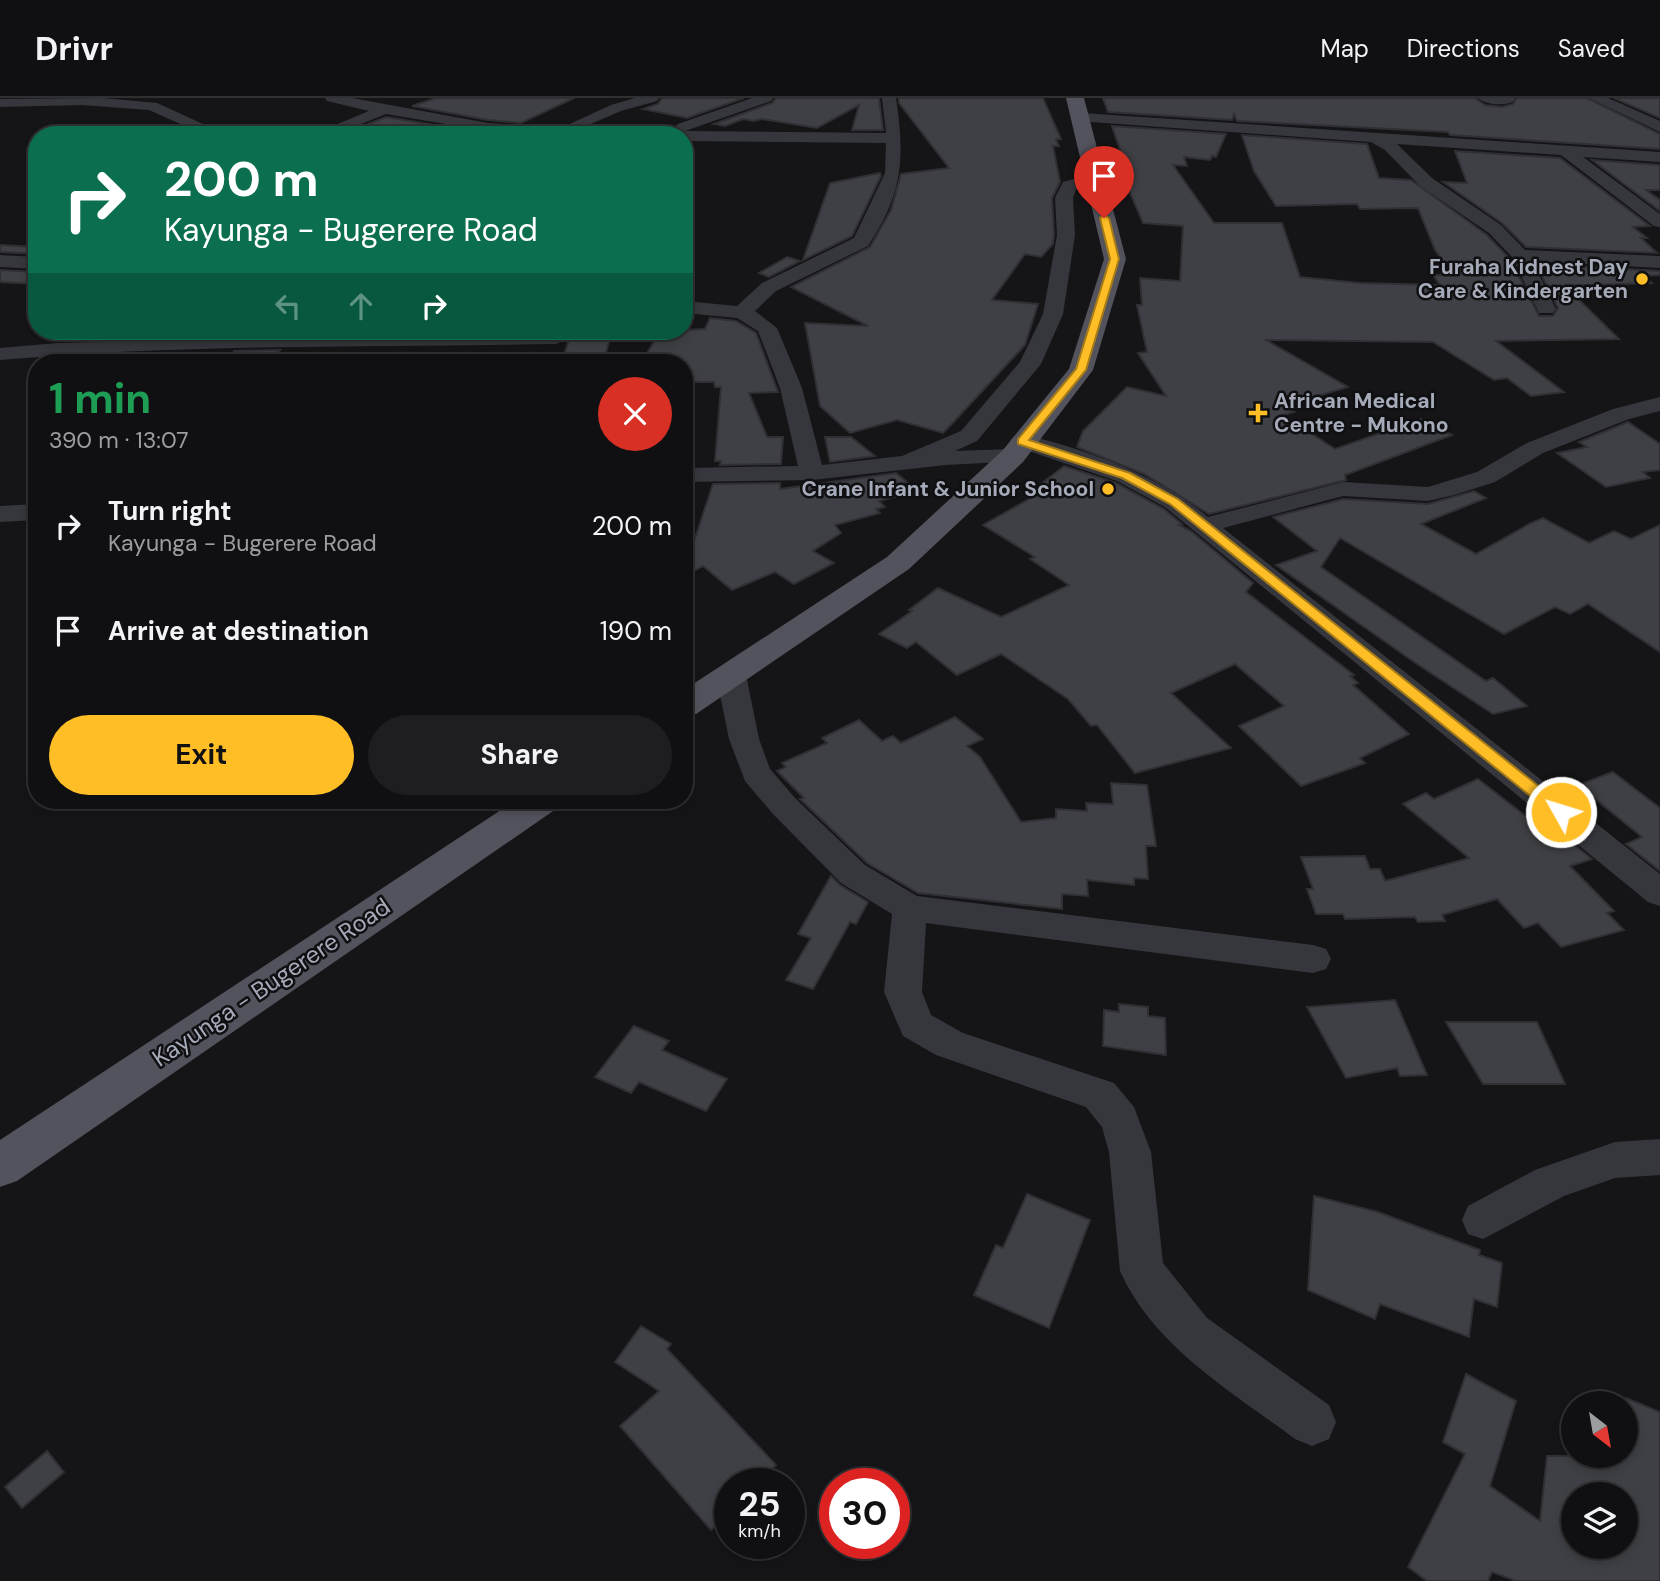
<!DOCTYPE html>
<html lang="en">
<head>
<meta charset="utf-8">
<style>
	:root { --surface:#101012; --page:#1e1e20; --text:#f1f3f6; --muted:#9c9d9f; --line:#303032; --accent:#ffbe26 }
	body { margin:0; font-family:"DM Sans",sans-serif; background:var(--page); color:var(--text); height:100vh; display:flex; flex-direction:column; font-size:26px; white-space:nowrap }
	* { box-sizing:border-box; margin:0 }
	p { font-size:23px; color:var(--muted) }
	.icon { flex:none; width:38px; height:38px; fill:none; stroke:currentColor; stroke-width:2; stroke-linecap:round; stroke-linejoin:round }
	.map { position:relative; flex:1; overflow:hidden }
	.details { position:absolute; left:28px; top:256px; width:665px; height:455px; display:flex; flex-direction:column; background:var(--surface); border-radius:28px; box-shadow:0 4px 10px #0003,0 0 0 2px var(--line) }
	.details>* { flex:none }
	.banner { position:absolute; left:28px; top:28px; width:665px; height:214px; border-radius:28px; box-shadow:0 4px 10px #0003,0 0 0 2px var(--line); background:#0b6e4f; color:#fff; overflow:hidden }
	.needle { width:46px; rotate:149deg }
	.controls { position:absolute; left:1561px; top:1293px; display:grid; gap:14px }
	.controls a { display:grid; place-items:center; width:77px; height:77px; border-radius:50%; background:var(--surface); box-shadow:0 4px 10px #0003,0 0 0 2px var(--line); font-size:35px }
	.speed { position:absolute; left:714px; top:1370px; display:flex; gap:14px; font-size:35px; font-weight:700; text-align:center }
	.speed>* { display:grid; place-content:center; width:91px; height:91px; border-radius:50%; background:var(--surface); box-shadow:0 4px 10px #0003,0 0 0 2px var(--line); line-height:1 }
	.speed small { font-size:18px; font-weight:400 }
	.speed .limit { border:10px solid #d22; background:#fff; color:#111 }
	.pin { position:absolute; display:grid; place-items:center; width:60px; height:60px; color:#fff; margin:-72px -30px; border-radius:50% 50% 50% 0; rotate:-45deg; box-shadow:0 0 7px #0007 }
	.pin .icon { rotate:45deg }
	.me { position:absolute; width:77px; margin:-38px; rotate:309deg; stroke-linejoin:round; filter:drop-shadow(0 0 5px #0008) }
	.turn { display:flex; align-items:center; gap:24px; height:147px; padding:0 21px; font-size:32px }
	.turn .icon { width:91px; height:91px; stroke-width:2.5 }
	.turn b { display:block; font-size:49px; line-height:60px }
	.lanes { display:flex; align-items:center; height:66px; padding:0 21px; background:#0003; justify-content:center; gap:35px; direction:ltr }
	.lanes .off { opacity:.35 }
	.round { display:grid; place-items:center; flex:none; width:74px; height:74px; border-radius:37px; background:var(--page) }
	.head { display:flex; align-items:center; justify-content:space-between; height:119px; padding:0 21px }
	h1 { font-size:42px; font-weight:700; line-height:52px; color:#1e9e55 }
	.button { display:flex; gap:14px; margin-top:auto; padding:14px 21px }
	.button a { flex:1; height:80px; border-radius:42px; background:var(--accent); color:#111; font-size:28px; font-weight:700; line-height:80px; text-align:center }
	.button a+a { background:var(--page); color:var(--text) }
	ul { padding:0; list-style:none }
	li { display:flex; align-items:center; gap:21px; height:105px; padding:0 21px }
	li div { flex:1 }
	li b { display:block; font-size:26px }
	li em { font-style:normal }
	header { display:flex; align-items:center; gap:42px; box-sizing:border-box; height:98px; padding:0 35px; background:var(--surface); border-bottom:2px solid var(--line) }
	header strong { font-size:33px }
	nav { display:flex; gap:38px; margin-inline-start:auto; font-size:24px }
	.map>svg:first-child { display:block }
	.building { fill:#3f4045; stroke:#2f2f34; stroke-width:2; fill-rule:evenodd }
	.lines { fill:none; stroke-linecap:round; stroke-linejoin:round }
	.street { fill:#36373d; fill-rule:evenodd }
	.primary { fill:#52535c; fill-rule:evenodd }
	.route { fill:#ffbe26; stroke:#a67c19; stroke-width:2 }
	.poi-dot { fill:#ffbe26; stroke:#101012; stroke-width:2.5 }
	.labels { text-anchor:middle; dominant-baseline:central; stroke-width:5; stroke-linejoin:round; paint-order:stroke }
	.far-poi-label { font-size:21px; font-weight:bold; fill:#a6abb9; stroke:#101012; text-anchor:end }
	.street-label { font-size:24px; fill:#a6abb9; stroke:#101012 }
</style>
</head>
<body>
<header>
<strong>Drivr</strong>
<nav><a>Map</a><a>Directions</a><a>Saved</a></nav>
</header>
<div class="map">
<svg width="1660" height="1483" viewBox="0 0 1660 1483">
	<rect width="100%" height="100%" fill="#151518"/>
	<g class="building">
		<path d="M436,0H574L521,25L488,22L412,8Z"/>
		<path d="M662,0H744L687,20L643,11L658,6Z"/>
		<path d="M776,0H879L883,32H852L859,7L817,30L762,21L753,23L743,21L725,28L714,26L772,5Z"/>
		<path d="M899,0H1043L1061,41H1056L1059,48H1053L1060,84L1052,100L1054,137L1053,146L1041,159L1025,156L992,202L1038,206L1025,247L948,330L943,335L897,322L850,335L820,308L805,225L868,228L791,189L870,149L891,112L901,76L949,70L899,5Z"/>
		<path d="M1103,0H1475L1485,7L1502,9L1513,6L1517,0H1587L1660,36V51L1450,37L1448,34L1237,23L1234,16L1232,22L1108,14Z"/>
		<path d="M1614,0H1660V20Z"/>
		<path d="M386,19L495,37H406L368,26Z"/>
		<path d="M1112,28L1226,36L1216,59L1212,58L1210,62L1184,59L1187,68L1173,67L1214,125H1282L1300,179L1360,185L1440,187L1433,177H1453L1435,152L1418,110L1360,111L1357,106L1276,108L1254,73L1242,37L1367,46L1379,80L1411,82L1487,137L1510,161L1539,218H1553L1558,210L1536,166L1660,173V177L1644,178L1652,185L1565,188L1619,241L1496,243L1564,294L1531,298L1507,280L1494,282L1433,244L1266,242L1348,289L1284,308L1294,314L1283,317L1335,351L1421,321L1452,337L1345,377L1346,382L1209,416L1144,376L1077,349L1083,333L1127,289L1166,298L1138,255L1147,254L1137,207H1142L1140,180L1180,183L1183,128L1143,125L1119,69L1126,70Z"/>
		<path d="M1455,53L1560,60L1650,128L1633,129L1647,140H1641L1657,155L1526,149L1502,125L1443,84L1467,85Z"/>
		<path d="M1592,62L1660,67V92H1646L1660,102V113Z"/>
		<path d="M880,75L881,78L852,138L803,162L830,85Z"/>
		<path d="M0,147L37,149V156L0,154Z"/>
		<path d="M787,159L800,163L769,179L759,175Z"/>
		<path d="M0,172L37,174V186L0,184Z"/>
		<path d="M710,220L736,223L756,235L778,294L749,295L767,339H783L781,366L720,367L721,363H715L721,289H715L714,284H684V264H642L660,233L705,231Z"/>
		<path d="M71,233H95L94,242H61Z"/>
		<path d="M241,233H295L291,237L239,238Z"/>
		<path d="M582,234H612L604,261H563L568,244L578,239Z"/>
		<path d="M280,252L270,264H230L234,253Z"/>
		<path d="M1628,324L1660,346V372L1643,374L1650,380L1606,389L1557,355L1587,349L1579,344Z"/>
		<path d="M825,339H851L875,358L830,364Z"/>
		<path d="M1064,368L1116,385L1164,411L1182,426L1179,427L1191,433L1253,485L1246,494L1354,577L1350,578L1358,585L1353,587L1409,636L1360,660L1365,665L1301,688L1239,628L1284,608L1235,566L1171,595L1231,650L1135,675L1097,627L1091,628L1068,601L1001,556L957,577L916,544L907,550L879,536L912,513L909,512L938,490L1001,519L1069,487L1030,461L1035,459L983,427L1045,392L1037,389Z"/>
		<path d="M896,375L907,384L894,387L903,397L879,403L885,409L876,411L880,415L835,427L841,435L813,453L834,465L794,486L775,474L732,492L703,468L684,479V438L695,440L713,386L780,385V391Z"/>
		<path d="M1474,393L1486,400L1421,426L1476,456L1531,425L1543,420L1589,445L1614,433L1631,441L1660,427V554L1588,506L1570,516L1555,509L1504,536L1340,440L1321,469L1486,583L1493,580L1527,608L1493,616L1414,564L1276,467L1317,453L1273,419L1343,401L1428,406Z"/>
		<path d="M955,619L983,641L967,648L980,659L1021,724L1056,720V711L1087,713L1086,705L1113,706L1111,685L1147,687L1156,748H1146L1148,781L1134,780V787L1087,782L1088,798L1062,796V811L918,795L867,765L800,701L804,700L777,673L786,669L782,665L827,645L822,640L859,622L882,643L893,638L901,645Z"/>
		<path d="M1613,674L1660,710V773L1626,746L1642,739L1578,687Z"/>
		<path d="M1478,681L1536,726L1543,724L1551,728L1592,761L1570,768L1614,813L1607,815L1624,832L1561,849L1538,825L1524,830L1497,801L1442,817L1445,823L1418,824L1415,819L1345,821L1343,816H1316L1307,791H1313L1301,759L1365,758L1370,771H1380L1385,783L1469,760L1403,706L1426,695L1434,701Z"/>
		<path d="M831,778L840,787L868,804L856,826L850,824L813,891L786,882L811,840L798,836Z"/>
		<path d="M1395,902L1427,977L1400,978L1397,970L1346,980L1307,909Z"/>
		<path d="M1119,906L1148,909V918L1165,920L1166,957L1103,948L1104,912L1119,914Z"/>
		<path d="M1446,924H1537L1565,986H1483Z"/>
		<path d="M634,928L669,943L662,952L727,981L706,1013L639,984L631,995L595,979Z"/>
		<path d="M1027,1096L1090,1122L1049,1230L974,1197L996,1147L1003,1150Z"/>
		<path d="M1314,1098L1378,1114L1480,1152L1479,1157L1502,1165L1497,1209L1474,1201L1469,1239L1380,1206L1375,1221L1308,1192Z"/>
		<path d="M641,1228L671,1246L667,1251L776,1367L757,1386H730V1413L711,1432L620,1328L659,1293L615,1264Z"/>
		<path d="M1466,1276L1516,1303L1490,1388L1540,1423L1547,1358H1626V1300L1660,1314V1483H1516L1492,1474L1488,1483H1427L1408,1469L1465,1356L1443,1344ZM1573,1396H1626V1449H1573Z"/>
		<path d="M47,1353L64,1374L22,1410L5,1389Z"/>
	</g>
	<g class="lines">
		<g class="street">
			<path d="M103,0L157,5L227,37H205L149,12L82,7L0,9V1Z"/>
			<path d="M325,0H352L488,25L561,30L611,7L635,0H659L657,3L621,13L581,30L649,32L657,37H512L386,16L334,37H311L369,13L327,3Z"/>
			<path d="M752,0H773L771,3L685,33L886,35L882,0H896C905,61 903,95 868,148L776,193L755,213L777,230L802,290L822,367L902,358L961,333L1020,264L1043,216L1057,137L1055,100L1063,84L1094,75L1100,76L1102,80L1100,84L1076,91L1073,100L1075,137L1063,216L1041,266L977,343L955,353L1013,351L1021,353L1025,358L1021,363L946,367L812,382L684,384V370L798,368L780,290L758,233L737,220L684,215V203L737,208L762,185L854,140L885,75L886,45L684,43V37H677L683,34L675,29L678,26Z"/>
			<path d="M1478,0H1514L1515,2C1507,9 1486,7 1478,0Z"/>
			<path d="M1589,0H1608L1660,23V34Z"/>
			<path d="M1082,15L1660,54V64L1583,59L1660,116V129L1654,128L1561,57L1397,46L1432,80L1501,127L1525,152L1660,158V170L1532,163L1556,211L1553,215H1539L1512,159L1489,135L1420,88L1385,52L1371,44L1077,23L1074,20Z"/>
			<path d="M0,157L37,159V171L0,169Z"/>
			<path d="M580,233L577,237L556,246C371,249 184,246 0,262V250L58,245Z"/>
			<path d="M1660,299V313L1629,321L1543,355L1495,384L1454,397L1428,403L1343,398L1223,430L1660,776V808L1648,804L1165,409L1117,383L1014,348L1010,343L1014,338L1022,336C1088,352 1155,376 1208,419L1343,384L1428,389L1477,374L1527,345L1613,311Z"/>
			<path d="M37,406V422L0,424V408Z"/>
			<path d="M731,568L741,571L746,577L759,641L770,671L795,700L865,767L917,798L1313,847L1326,851L1331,861L1326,871L1313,875L926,825L922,894L931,917L963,935L1114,985L1134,1009L1151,1054L1163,1165L1207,1220L1329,1307L1336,1324L1329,1341L1312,1348L1295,1341C1231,1293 1154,1249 1120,1173L1109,1054L1102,1029L1086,1009L936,957L903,938L884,894L892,816L841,785L773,716L745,683L729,641L716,577L721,571Z"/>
			<path d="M1660,1041V1077L1615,1080L1564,1098L1483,1141L1468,1136L1462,1122L1468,1108L1535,1072L1615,1044Z"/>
		</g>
		<g class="primary">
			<path d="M1066,0H1084L1126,161L1093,272L1023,364L909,471L696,616L684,619V592L887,459L1003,352L1069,271L1104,161Z"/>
			<path d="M516,702H562L556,711L17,1083L0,1089V1042Z"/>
		</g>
	</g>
	<path class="route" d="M1104,117L1109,120L1119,161L1086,272L1029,342L1130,375L1178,401L1566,710L1568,714L1566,718H1555L1170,406L1122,380L1018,346V341L1076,271L1110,161L1100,120Z"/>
	<g class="poi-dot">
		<circle cx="1642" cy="181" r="7"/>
		<path d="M1254.5 304.5h7v7h7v7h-7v7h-7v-7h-7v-7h7z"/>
		<circle cx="1108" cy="391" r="7"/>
	</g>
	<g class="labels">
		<g class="far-poi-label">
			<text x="1628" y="169">Furaha Kidnest Day<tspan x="1628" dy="24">Care &amp; Kindergarten</tspan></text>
			<text x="1274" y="303" text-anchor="start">African Medical<tspan x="1274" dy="24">Centre - Mukono</tspan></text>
			<text x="1094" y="391">Crane Infant &amp; Junior School</text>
		</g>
		<g class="street-label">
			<text transform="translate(271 884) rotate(-34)">Kayunga - Bugerere Road</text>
		</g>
	</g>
</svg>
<div class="controls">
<a><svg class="needle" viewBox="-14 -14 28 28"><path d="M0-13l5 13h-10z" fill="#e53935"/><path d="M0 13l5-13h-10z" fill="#9c9d9f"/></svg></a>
<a><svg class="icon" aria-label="layers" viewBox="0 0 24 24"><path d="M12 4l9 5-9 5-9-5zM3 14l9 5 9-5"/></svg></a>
</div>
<div class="speed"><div>25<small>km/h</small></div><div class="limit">30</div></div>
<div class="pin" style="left:1104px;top:120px;background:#d93025"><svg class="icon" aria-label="arrive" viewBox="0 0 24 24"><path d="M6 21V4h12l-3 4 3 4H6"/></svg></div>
<svg class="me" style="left:1561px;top:714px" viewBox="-20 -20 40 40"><circle r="17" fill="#ffbe26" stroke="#fff" stroke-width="3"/><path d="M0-11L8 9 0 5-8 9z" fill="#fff"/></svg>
<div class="banner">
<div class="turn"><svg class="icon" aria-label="right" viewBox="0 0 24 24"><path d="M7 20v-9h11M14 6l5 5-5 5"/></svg><div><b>200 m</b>Kayunga - Bugerere Road</div></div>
<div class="lanes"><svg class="icon off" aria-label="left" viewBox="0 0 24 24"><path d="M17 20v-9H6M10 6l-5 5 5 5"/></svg><svg class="icon off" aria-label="ahead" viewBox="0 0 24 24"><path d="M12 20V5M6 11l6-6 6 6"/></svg><svg class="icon" aria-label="right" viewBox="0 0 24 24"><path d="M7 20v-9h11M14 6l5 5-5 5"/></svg></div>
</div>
<section class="details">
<div class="head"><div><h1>1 min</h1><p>390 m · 13:07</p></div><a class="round" style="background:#d93025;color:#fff"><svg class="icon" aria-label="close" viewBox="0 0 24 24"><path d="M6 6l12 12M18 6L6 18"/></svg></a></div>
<ul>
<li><svg class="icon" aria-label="right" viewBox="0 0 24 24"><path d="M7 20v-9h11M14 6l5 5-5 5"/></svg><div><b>Turn right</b><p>Kayunga - Bugerere Road</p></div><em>200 m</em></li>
<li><svg class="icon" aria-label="arrive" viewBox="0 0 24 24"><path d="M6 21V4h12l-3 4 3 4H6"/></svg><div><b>Arrive at destination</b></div><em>190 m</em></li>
</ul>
<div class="button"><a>Exit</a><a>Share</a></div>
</section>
</div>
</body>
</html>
